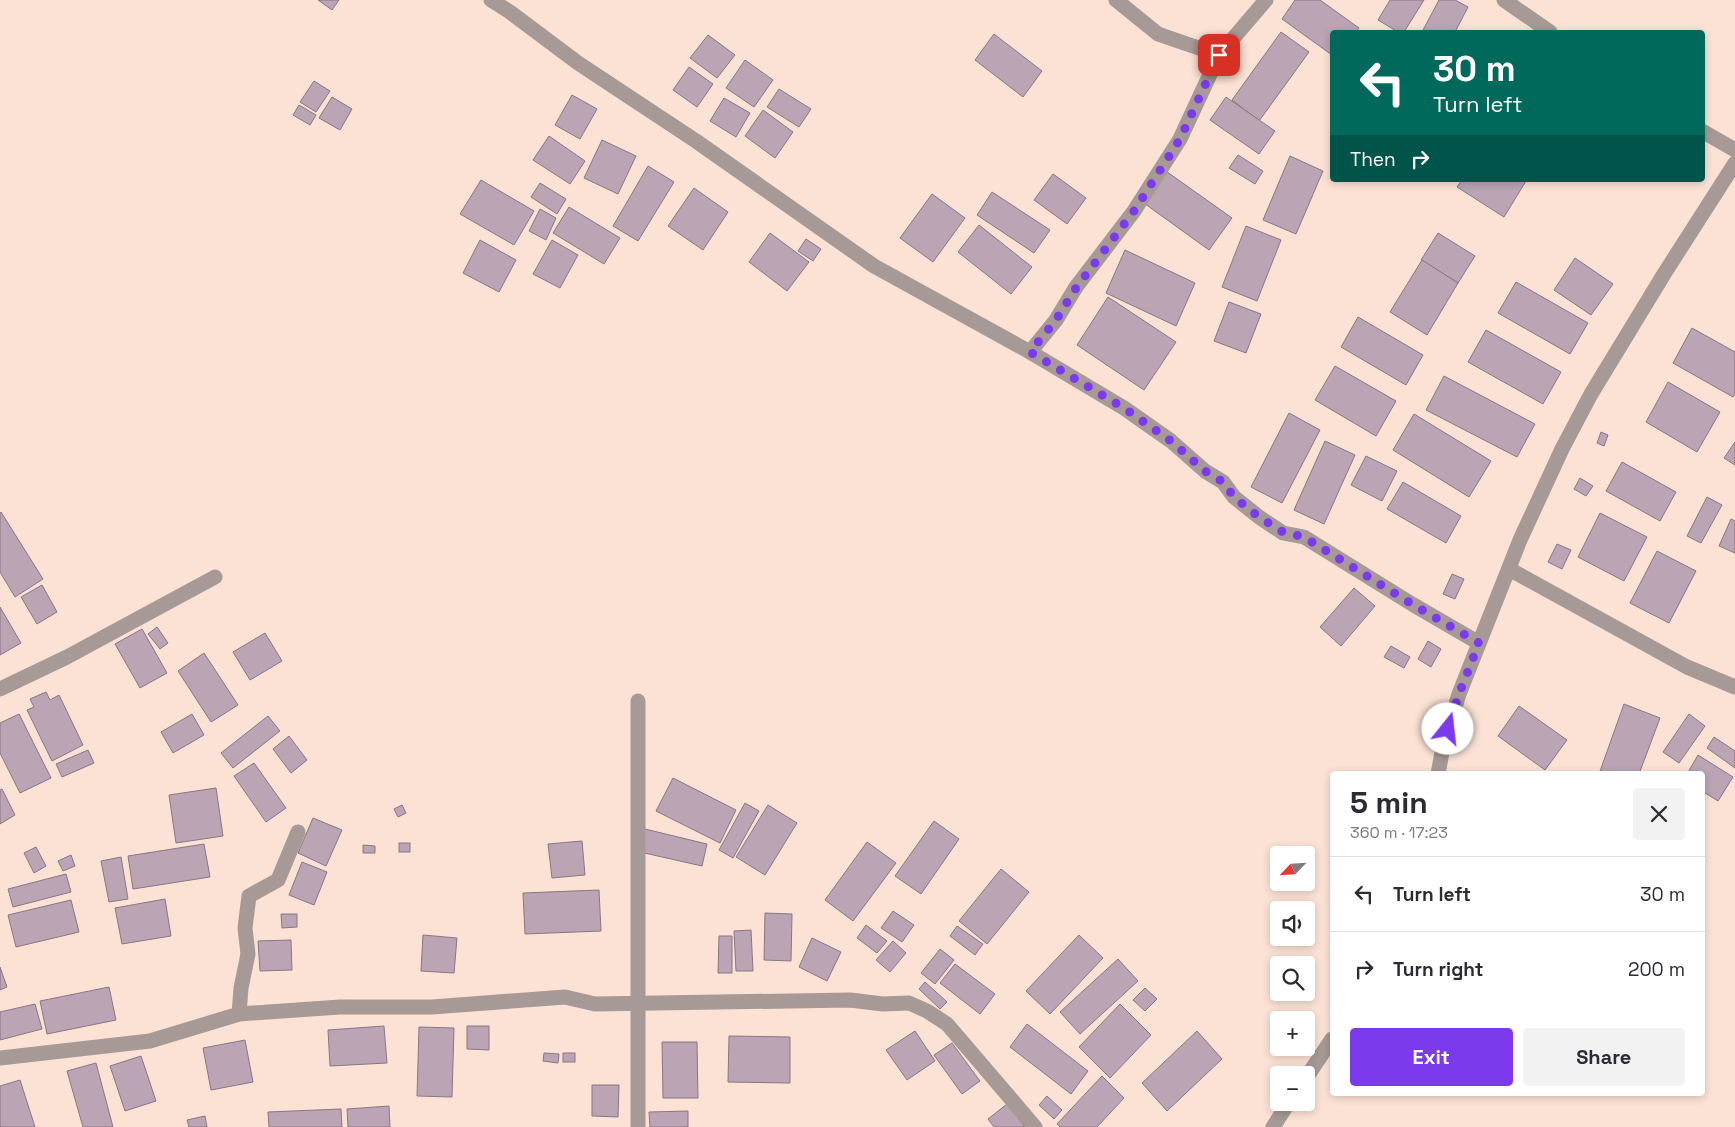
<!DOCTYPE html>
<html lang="en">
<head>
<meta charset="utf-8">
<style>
	:root { --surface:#fff; --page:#f2f2f3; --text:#2b2b33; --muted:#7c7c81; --line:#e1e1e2; --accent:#7c3aed }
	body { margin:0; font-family:"Space Grotesk",sans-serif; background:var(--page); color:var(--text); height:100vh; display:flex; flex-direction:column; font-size:19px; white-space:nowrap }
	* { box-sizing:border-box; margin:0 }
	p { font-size:16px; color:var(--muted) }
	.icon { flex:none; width:28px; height:28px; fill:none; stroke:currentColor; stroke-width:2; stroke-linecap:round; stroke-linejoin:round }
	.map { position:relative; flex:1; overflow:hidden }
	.sheet { position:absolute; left:1330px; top:771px; width:375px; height:325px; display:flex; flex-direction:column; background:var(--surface); border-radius:5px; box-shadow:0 2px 8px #0003 }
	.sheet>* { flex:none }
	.banner { position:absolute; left:1330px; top:30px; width:375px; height:152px; border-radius:5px; box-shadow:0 2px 8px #0003; background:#00695c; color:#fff; overflow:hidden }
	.needle { width:32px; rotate:245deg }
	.tools { position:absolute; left:1270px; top:846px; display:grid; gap:10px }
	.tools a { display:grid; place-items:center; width:45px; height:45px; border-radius:5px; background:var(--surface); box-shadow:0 2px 8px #0003; font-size:25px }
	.pin { position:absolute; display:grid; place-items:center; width:42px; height:42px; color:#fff; margin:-21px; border-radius:10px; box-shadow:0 2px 8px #0006 }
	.me { position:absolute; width:55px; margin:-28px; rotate:16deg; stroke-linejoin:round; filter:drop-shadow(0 0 4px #0008) }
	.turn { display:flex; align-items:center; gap:18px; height:105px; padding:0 20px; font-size:22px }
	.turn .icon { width:65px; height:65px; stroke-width:2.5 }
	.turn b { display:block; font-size:35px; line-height:42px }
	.then { display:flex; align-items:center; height:48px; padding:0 20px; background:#0003; gap:10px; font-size:19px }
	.round { display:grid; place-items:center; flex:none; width:52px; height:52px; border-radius:5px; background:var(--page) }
	.head { display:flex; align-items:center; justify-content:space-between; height:85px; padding:0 20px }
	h1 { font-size:30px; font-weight:700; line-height:38px }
	.action { display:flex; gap:10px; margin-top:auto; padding:10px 20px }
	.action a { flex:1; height:58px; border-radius:5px; background:var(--accent); color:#fff; font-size:20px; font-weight:700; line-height:58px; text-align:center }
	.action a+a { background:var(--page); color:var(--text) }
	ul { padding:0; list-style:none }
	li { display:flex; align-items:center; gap:15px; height:75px; padding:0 20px; border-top:1px solid var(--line) }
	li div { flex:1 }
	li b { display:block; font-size:19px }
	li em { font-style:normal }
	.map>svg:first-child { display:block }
	.building { fill:#bba5b5; stroke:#8a7584 }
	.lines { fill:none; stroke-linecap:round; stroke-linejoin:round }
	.minor { stroke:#a69996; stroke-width:15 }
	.route { stroke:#7c3aed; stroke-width:9; stroke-dasharray:0 16.2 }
</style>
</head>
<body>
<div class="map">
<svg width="1735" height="1127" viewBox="0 0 1735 1127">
	<rect width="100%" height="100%" fill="#fce2d5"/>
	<g class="building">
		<path d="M318,0H339L332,10Z"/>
		<path d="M1295,0H1320L1359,28L1356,32H1332V55L1282,19Z"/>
		<path d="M1390,0H1424L1404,32H1398L1378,20Z"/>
		<path d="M1439,0H1455L1468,7L1455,32H1422Z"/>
		<path d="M1281,32L1309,52L1259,121L1232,100Z"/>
		<path d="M994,34L1042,71L1023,97L975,60Z"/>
		<path d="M708,35L735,55L717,78L690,58Z"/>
		<path d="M745,60L773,80L754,107L726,88Z"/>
		<path d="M689,67L713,84L697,107L673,90Z"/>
		<path d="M314,81L330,91L316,112L300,102Z"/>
		<path d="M779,89L811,109L799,127L767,107Z"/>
		<path d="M572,95L597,109L580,139L555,125Z"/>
		<path d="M332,97L352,109L340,130L319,118Z"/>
		<path d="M1226,97L1275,131L1259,154L1210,120Z"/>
		<path d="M724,98L750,113L736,137L710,121Z"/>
		<path d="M299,105L316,115L310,125L293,115Z"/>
		<path d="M763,110L793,132L775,158L745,136Z"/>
		<path d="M549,136L585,161L570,184L533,160Z"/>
		<path d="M602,140L636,156L618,194L584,178Z"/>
		<path d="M1238,155L1263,171L1255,184L1229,168Z"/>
		<path d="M1290,156L1323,171L1296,234L1263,220Z"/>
		<path d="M648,166L674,182L638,241L613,226Z"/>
		<path d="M1163,169L1232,218L1209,250L1141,201Z"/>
		<path d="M1053,174L1086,198L1067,224L1034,200Z"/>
		<path d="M481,180L534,211L514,245L460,214Z"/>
		<path d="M1462,180H1524L1526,181L1504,217L1457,187Z"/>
		<path d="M540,183L566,199L557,214L531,197Z"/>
		<path d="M694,188L728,212L703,250L668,226Z"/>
		<path d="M992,192L1050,230L1034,253L977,215Z"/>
		<path d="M932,194L965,218L933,262L900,238Z"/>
		<path d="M569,207L620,238L604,264L553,233Z"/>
		<path d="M540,209L556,218L546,240L529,231Z"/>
		<path d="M979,225L1032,267L1011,294L958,252Z"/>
		<path d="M1246,226L1281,240L1257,301L1222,287Z"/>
		<path d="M770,233L809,262L787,291L749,262Z"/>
		<path d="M1438,233L1475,256L1458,283L1421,260Z"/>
		<path d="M806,239L821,249L813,261L798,251Z"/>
		<path d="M480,240L516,260L499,292L463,273Z"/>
		<path d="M552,240L578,255L560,288L533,274Z"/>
		<path d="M1125,250L1195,283L1176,326L1106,293Z"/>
		<path d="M1575,258L1613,284L1591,315L1554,290Z"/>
		<path d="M1422,260L1458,283L1427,335L1390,312Z"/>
		<path d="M1516,282L1588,323L1570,354L1498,313Z"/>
		<path d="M1108,297L1176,342L1144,390L1077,345Z"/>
		<path d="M1229,302L1261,314L1246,353L1214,341Z"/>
		<path d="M1358,317L1423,355L1406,385L1341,347Z"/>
		<path d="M1692,328L1735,352V394L1733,397L1673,363Z"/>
		<path d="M1486,330L1561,372L1543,404L1468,362Z"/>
		<path d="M1335,366L1396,401L1376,436L1315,400Z"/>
		<path d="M1444,376L1535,424L1517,457L1426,410Z"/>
		<path d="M1668,382L1720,412L1697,452L1646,422Z"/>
		<path d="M1289,413L1320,430L1282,503L1251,487Z"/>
		<path d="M1414,414L1491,461L1469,497L1393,450Z"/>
		<path d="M1601,432L1608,435L1604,446L1597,443Z"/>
		<path d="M1325,441L1355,455L1324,524L1294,510Z"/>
		<path d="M1735,442V465L1724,458Z"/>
		<path d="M1366,456L1397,471L1382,501L1351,485Z"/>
		<path d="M1622,462L1676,492L1660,521L1606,491Z"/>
		<path d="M1580,478L1593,486L1586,496L1574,489Z"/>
		<path d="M1403,482L1461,516L1446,543L1387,509Z"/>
		<path d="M1707,497L1722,505L1701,543L1687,536Z"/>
		<path d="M1,512L43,579L15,597L0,572V513Z"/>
		<path d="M1600,513L1647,537L1624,581L1578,557Z"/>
		<path d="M1731,519L1735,521V553L1719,546Z"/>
		<path d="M1557,544L1571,550L1562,569L1548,562Z"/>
		<path d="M1657,551L1696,571L1669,623L1630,603Z"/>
		<path d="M1452,574L1464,579L1455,599L1443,594Z"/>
		<path d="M42,585L57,612L37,624L21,597Z"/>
		<path d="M1354,588L1375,606L1341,646L1320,627Z"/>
		<path d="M0,607L21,643L0,655Z"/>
		<path d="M157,627L168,643L160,649L148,634Z"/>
		<path d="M142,629L167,673L140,688L115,644Z"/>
		<path d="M265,633L282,661L250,680L233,652Z"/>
		<path d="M1428,641L1441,649L1431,667L1418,659Z"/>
		<path d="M1391,646L1410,657L1404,668L1384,657Z"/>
		<path d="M204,653L238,705L211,722L178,671Z"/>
		<path d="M46,692L50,700L59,695L83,745L52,761L27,710L34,707L30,699Z"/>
		<path d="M1624,704L1660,718L1639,774H1599Z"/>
		<path d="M1519,706L1567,740L1545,770L1498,736Z"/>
		<path d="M19,714L51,778L20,793L0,753V723Z"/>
		<path d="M192,714L204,735L173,753L161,732Z"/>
		<path d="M1689,714L1705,726L1679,763L1663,752Z"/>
		<path d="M268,716L280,731L233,768L221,753Z"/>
		<path d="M289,736L307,760L291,773L273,749Z"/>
		<path d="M1714,737L1735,751V768L1707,748Z"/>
		<path d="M88,750L94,763L62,777L56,764Z"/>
		<path d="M1698,755L1733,777L1718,801L1702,791V774H1687Z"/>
		<path d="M254,763L286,808L266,822L234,776Z"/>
		<path d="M673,778L736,810L720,843L656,811Z"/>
		<path d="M216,788L223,836L176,843L169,795Z"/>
		<path d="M2,789L15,815L0,824V790Z"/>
		<path d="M745,803L759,811L733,858L719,850Z"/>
		<path d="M402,805L406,813L398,817L394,809Z"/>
		<path d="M768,805L797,823L765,875L736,857Z"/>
		<path d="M313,818L342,830L326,866L298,853Z"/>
		<path d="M934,821L959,839L921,894L895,876Z"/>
		<path d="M645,829L707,844L702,866L640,852Z"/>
		<path d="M582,841L585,875L552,878L548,844Z"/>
		<path d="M867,842L896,863L853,921L825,900Z"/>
		<rect x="399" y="843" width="11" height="9"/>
		<path d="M204,844L210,877L133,889L128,856Z"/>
		<path d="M363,845L375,846V853H363Z"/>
		<path d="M36,847L46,866L34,873L24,853Z"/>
		<path d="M71,855L75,866L63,871L58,861Z"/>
		<path d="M121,857L128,899L109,902L101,861Z"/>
		<path d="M302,862L327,872L314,905L289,895Z"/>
		<path d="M1001,869L1029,892L987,944L959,921Z"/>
		<path d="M66,874L71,892L13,907L8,889Z"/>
		<path d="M599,890L601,931L525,934L523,893Z"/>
		<path d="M165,899L171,936L122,944L115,908Z"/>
		<path d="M71,900L79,932L16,947L8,915Z"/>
		<path d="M893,911L914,925L902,942L881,928Z"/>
		<path d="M765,913L792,914L791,961L764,960Z"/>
		<path d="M281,914H297V927L282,928Z"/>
		<path d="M866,925L887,941L877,953L857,938Z"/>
		<path d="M957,926L983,944L975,955L950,936Z"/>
		<path d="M751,930L753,971H736L734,931Z"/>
		<path d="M423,935L457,938L454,973L421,971Z"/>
		<path d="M1079,935L1103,958L1050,1014L1026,991Z"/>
		<path d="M719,936H732V973H718Z"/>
		<path d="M812,938L841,952L827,981L799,967Z"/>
		<path d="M291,940L292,970L260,971L258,941Z"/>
		<path d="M893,941L906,953L890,972L876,960Z"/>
		<path d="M940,949L954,960L935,984L921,973Z"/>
		<path d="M1118,959L1138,981L1080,1034L1060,1012Z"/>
		<path d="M955,964L995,994L980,1014L940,983Z"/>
		<path d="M0,967L7,987L0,990Z"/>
		<path d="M925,982L947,1002L940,1009L919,989Z"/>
		<path d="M109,987L116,1020L47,1034L40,1001Z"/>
		<path d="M1145,988L1157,999L1145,1011L1133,1000Z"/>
		<path d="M35,1004L42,1029L0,1040V1012Z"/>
		<path d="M1120,1004L1151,1035L1110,1078L1079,1047Z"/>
		<path d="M1027,1024L1088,1071L1071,1094L1010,1047Z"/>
		<path d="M384,1026L387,1063L330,1066L328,1030Z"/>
		<path d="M467,1026H489V1050L467,1049Z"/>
		<path d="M419,1027L454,1028L452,1097L417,1096Z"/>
		<path d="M915,1031L935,1061L907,1080L886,1050Z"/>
		<path d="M1197,1031L1222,1059L1167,1111L1142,1083Z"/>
		<path d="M729,1036L790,1037V1083L728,1082Z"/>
		<path d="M245,1040L253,1082L211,1090L203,1048Z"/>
		<path d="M662,1042H697L698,1098H663Z"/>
		<path d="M952,1043L980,1081L962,1094L934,1055Z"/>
		<path d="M544,1053L559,1054L558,1063L543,1061Z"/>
		<rect x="563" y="1053" width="12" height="9"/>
		<path d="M141,1056L156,1101L125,1111L110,1066Z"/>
		<path d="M96,1063L113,1127H83L67,1071Z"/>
		<path d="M1102,1076L1124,1098L1097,1127H1060L1057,1124Z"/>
		<path d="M20,1080L35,1127H0V1086Z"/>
		<path d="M592,1085H619L618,1117L592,1116Z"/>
		<path d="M1047,1096L1062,1110L1054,1119L1039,1105Z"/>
		<path d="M1007,1104L1025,1127H994L988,1119Z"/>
		<path d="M389,1106L390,1127H348L347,1109Z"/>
		<path d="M341,1109L342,1127H269L268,1112Z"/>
		<path d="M688,1111V1127H650L649,1112Z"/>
		<path d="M205,1116L207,1127H189L187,1120Z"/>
	</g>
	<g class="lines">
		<g class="minor">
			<path d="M491,0L510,12L578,63L696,141L874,266L1030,352L1124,408L1171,441L1205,471L1223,482L1234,497L1259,517L1283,533L1304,537L1412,604L1479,643"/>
			<path d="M1116,0L1158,34L1219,55"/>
			<path d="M1504,0L1550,32"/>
			<path d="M1702,131L1735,150"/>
			<path d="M1030,352L1056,320L1076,287L1134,211L1180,139L1219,55L1266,0"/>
			<path d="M1509,569L1687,667L1735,687"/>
			<path d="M0,689L67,657L215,577"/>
			<path d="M638,701V1127"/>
			<path d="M1438,774L1443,747L1459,694L1520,540L1562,449L1591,394L1664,274L1735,163"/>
			<path d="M239,1014L241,988L248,954L245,928L249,896L278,880L298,832"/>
			<path d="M0,1058L150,1041L239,1014L340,1007H432L565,997L595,1004L850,1000L883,1004L909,1003L927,1011L947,1024L1035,1127"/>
			<path d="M1306,1078L1332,1039"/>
			<path d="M1273,1127L1289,1102"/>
		</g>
	</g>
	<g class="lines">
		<path class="route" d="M1219,55L1180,139L1134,211L1076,288L1056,320L1030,352L1124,408L1171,441L1205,471L1223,482L1234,497L1259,517L1283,532L1304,537L1412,604L1479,643L1459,694L1448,729"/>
	</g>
</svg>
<div class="tools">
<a><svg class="needle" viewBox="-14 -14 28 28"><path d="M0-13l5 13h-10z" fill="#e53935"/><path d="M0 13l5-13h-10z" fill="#7c7c81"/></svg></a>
<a><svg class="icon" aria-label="sound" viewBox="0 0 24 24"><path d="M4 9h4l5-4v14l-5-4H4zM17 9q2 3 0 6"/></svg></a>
<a><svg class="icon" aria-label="search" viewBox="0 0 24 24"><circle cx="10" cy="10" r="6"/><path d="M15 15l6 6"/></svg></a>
<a>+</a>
<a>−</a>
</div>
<div class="pin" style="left:1219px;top:55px;background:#d93025"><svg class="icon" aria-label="arrive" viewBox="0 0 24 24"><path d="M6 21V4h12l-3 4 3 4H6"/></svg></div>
<svg class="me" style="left:1448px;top:729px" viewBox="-20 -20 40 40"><circle r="19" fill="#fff"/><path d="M0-13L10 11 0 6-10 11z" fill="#7c3aed"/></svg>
<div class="banner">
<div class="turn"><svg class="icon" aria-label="left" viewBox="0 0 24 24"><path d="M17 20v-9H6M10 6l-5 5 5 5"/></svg><div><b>30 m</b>Turn left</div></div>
<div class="then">Then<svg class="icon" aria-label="right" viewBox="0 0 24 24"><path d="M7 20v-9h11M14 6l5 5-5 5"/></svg></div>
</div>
<section class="sheet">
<div class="head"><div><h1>5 min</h1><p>360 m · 17:23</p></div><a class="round"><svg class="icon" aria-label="close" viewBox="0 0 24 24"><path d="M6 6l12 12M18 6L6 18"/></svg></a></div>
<ul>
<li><svg class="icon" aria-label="left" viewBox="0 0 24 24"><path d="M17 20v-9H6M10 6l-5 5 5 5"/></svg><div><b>Turn left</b></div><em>30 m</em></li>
<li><svg class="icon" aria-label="right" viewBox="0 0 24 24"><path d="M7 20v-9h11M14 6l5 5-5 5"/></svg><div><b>Turn right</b></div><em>200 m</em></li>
</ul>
<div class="action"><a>Exit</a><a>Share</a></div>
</section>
</div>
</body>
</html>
